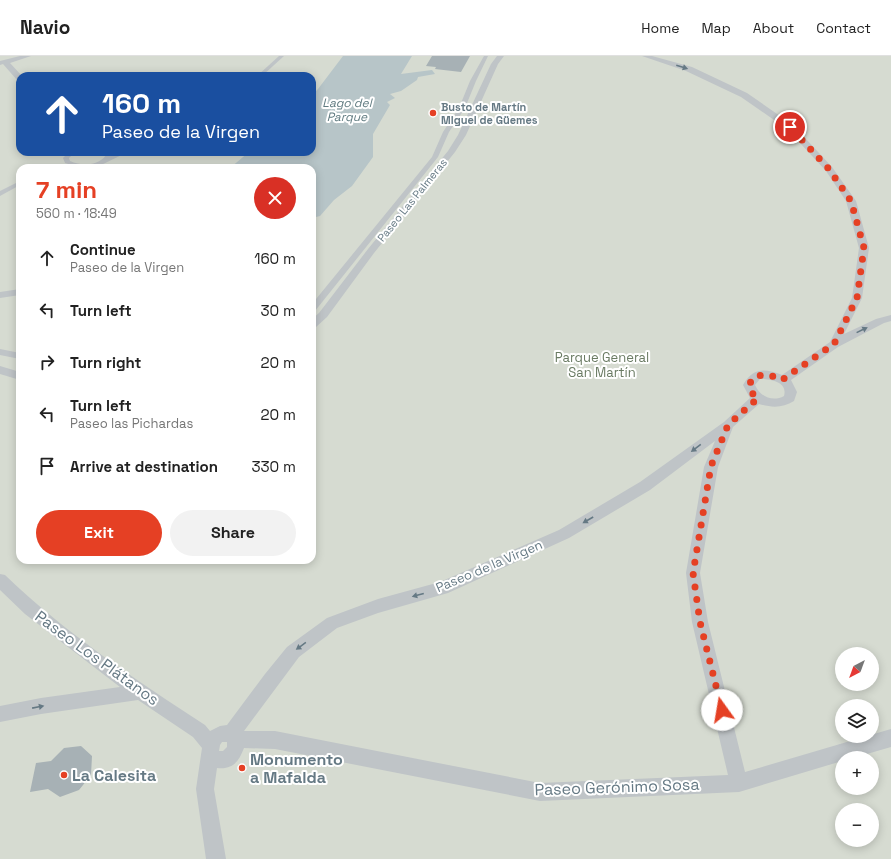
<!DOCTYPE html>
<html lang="en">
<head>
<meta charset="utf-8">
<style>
	:root { --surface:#fff; --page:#f2f2f2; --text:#222; --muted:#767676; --line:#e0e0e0; --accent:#e54024 }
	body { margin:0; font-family:"Space Grotesk",sans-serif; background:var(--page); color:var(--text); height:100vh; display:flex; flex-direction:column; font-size:15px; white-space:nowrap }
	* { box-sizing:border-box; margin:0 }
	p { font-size:13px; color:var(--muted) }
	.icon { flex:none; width:22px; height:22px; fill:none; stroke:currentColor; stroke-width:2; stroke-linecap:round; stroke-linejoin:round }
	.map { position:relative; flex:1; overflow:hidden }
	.sheet { position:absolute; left:16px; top:108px; width:300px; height:400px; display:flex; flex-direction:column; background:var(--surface); border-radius:12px; box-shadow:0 2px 10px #0003 }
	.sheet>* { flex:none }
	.guide { position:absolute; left:16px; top:16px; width:300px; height:84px; border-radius:12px; box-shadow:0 2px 10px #0003; background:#1a4fa0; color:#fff; overflow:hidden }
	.needle { width:26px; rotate:221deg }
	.controls { position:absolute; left:835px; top:591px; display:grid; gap:8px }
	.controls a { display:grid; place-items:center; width:44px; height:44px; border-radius:50%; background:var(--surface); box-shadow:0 2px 10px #0003; font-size:20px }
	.pin { position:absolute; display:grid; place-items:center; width:34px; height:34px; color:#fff; margin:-17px; border:2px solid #fff; border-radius:50%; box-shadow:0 1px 4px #0007 }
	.me { position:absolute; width:44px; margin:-22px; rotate:347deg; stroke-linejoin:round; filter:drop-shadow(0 0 3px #0008) }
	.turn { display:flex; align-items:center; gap:14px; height:84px; padding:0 20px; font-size:18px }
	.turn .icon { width:52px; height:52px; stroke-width:2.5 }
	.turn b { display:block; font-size:28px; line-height:34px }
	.round { display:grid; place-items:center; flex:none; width:42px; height:42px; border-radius:21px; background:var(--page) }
	.head { display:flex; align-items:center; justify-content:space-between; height:68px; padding:0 20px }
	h1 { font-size:24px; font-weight:600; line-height:30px; color:var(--accent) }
	.cta { display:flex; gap:8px; margin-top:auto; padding:8px 20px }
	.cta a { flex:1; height:46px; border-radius:24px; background:var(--accent); color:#fff; font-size:16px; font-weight:600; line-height:46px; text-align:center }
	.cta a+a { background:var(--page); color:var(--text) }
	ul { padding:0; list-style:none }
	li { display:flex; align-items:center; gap:12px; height:52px; padding:0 20px }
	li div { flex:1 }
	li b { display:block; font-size:15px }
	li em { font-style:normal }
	header { display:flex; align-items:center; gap:24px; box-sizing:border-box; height:56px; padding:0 20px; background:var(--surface); border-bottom:1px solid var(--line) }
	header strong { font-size:19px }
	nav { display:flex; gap:22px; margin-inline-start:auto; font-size:14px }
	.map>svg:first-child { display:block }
	.green { fill:#d6dbd1; fill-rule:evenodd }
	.water { fill:#b7c5c8 }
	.building { fill:#a7b1b5 }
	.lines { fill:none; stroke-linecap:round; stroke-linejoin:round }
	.pedestrian { fill:#bfc4c7; fill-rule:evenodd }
	.minor { fill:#bfc4c7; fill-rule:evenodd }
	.oneway { fill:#657984 }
	.route { stroke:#e54024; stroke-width:7; stroke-dasharray:0 12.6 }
	.poi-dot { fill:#e54024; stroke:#fff; stroke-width:1.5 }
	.labels { text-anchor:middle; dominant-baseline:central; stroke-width:4; stroke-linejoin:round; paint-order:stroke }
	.far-poi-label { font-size:11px; font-weight:bold; fill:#657984; stroke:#fff; text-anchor:start }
	.far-street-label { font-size:11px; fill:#657984; stroke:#fff }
	.far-water-label { font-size:12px; font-style:italic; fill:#607b80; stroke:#fff }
	.park-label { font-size:13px; fill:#6a7b63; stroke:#fff }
	.street-label { font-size:13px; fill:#657984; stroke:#fff }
	.near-street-label { font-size:16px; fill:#657984; stroke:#fff }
	.near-poi-label { font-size:16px; font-weight:bold; fill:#657984; stroke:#fff; text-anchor:start }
</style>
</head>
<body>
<header>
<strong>Navio</strong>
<nav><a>Home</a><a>Map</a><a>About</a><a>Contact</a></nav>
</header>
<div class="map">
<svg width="891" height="803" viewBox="0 0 891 803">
	<rect width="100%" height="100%" fill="#f6f6f2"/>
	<path class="green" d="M0,0H891V803H0ZM20,20H312V96H20ZM20,112H312V504H20ZM842,598H872V628H842ZM842,650H872V680H842ZM842,702H872V732H842ZM842,754H872V784H842Z"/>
	<path class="water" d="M343,0H412L401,18L432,14L435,18L418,21L417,24L401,35L390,38L395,42L387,46L390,49L373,78V101L352,130L334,144L320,160L312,162V112H230L249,96H312V39L318,33Z"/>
	<g class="building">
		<path d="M432,0H470L461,16L435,13L436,11L426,10Z"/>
		<path d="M81,690L92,700L91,719L79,734L60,741L48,733L30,736L36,707L51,705L64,692Z"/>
	</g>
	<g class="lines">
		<g class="pedestrian">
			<path d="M279,0H284L262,20H257Z"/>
			<path d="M484,0H488L476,25L465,52L449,76L438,101L315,255H312V248L432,101L443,76L459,52L470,25Z"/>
			<path d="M69,96H75L69,102L70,105C83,111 101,110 108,96H114L113,99L120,96H128L101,109L92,111H78L65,107L63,102Z"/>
			<path d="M20,125V129L0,140V135Z"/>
			<path d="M0,293L20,297V303L0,299Z"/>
		</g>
		<g class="minor">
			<path d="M20,0H31L10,7L22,20H20V24H17L3,8L0,9V5Z"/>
			<path d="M497,0H504L498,8L466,79L455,96L374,197L327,261L316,271L312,273V263L319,257L368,193L448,95L458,79L491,8Z"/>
			<path d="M642,0H652L692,11L747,37L793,69L832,111L856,145L869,192L862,242L844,278L876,263L891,259V265L884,267L838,291L791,324L797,336L794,345C783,352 772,352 759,348L733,371L718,411L700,517L708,566L745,716L891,673V691L853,702H842V705L739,736L540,745L275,693L244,692C239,705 233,714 217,712L214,733L226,803H206L196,733L202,692L193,681L138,644L41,658L0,666V650L41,642L120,631L25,558L0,534V518L5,519C65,577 136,624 205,669L210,675L220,670L227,669L265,618L287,591L327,562L378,543L440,526L559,474L640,426L724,366L750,342L743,329C753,312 764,312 782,319L830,286L852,242L859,192L846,145L826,115L787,73L741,41L686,15ZM760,323C771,323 788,326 784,340C773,346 760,341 755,329ZM715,385L704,411L686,517L692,566L728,719L540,727L275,675H244L299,601L337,572L378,557L448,537L569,482L650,434ZM222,686H227V691L223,695H219L220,689Z"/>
			<path d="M20,233V239L0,242V236Z"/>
			<path d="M0,310L20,316V324L0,318Z"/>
		</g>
	</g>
	<defs><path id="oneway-solid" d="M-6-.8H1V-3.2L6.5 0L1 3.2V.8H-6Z"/></defs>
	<g class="oneway">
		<use href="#oneway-solid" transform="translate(682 11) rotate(17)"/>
		<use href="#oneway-solid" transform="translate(862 274) rotate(-26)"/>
		<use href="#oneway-solid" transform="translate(696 392) rotate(143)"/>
		<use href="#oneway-solid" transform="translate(588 464) rotate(150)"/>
		<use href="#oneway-solid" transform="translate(418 539) rotate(165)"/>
		<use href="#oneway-solid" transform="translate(301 590) rotate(144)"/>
		<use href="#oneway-solid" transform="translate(38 651) rotate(-11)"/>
	</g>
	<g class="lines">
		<path class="route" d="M722,654L700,566L693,517L711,410L728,369L758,342L753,338L749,329L753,322C763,317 773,319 782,324L834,288L857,242L864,192L851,145L829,113L790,71"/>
	</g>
	<g class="poi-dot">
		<circle cx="433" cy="57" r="4"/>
		<circle cx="242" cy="712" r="4"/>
		<circle cx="64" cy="719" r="4"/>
	</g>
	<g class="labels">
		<g class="far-poi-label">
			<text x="441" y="51">Busto de Martín<tspan x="441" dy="13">Miguel de Güemes</tspan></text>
		</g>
		<g class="far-street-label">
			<text transform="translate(412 144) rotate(-51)">Paseo Las Palmeras</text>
		</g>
		<g class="far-water-label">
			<text x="347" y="47">Lago del<tspan x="347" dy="14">Parque</tspan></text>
		</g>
		<g class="park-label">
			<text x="602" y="301">Parque General<tspan x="602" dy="15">San Martín</tspan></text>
		</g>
		<g class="street-label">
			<text transform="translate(489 510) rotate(-23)">Paseo de la Virgen</text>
		</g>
		<g class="near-street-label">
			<text transform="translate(97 602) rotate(36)">Paseo Los Plátanos</text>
			<text transform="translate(617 731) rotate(-2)">Paseo Gerónimo Sosa</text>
		</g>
		<g class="near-poi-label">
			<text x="250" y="703">Monumento<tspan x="250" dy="18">a Mafalda</tspan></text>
			<text x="72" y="719">La Calesita</text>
		</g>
	</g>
</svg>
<div class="controls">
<a><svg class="needle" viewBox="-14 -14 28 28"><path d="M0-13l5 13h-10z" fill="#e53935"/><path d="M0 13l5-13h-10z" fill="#767676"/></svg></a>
<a><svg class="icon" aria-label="layers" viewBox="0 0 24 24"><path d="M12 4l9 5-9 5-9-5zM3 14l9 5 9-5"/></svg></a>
<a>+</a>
<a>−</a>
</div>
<div class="pin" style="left:790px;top:71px;background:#d93025"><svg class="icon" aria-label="arrive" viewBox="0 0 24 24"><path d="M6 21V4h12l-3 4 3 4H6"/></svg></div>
<svg class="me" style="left:722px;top:654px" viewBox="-20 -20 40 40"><circle r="19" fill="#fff"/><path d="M0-13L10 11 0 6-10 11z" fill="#e54024"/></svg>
<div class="guide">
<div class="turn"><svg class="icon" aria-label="ahead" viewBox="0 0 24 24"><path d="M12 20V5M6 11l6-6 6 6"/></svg><div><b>160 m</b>Paseo de la Virgen</div></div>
</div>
<section class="sheet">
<div class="head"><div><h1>7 min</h1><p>560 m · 18:49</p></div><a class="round" style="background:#d93025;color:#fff"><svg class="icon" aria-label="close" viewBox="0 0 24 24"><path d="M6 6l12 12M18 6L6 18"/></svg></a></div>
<ul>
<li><svg class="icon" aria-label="ahead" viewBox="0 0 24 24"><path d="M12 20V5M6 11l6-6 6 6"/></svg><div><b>Continue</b><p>Paseo de la Virgen</p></div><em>160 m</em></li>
<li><svg class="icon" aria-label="left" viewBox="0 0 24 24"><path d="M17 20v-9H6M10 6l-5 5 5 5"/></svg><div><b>Turn left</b></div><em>30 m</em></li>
<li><svg class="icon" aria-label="right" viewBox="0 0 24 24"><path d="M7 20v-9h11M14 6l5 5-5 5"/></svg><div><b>Turn right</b></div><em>20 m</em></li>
<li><svg class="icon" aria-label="left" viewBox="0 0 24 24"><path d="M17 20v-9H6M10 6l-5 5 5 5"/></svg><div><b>Turn left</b><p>Paseo las Pichardas</p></div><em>20 m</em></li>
<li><svg class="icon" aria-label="arrive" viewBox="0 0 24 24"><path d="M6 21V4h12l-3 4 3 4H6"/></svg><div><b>Arrive at destination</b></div><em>330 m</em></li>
</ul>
<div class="cta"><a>Exit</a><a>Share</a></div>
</section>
</div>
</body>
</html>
